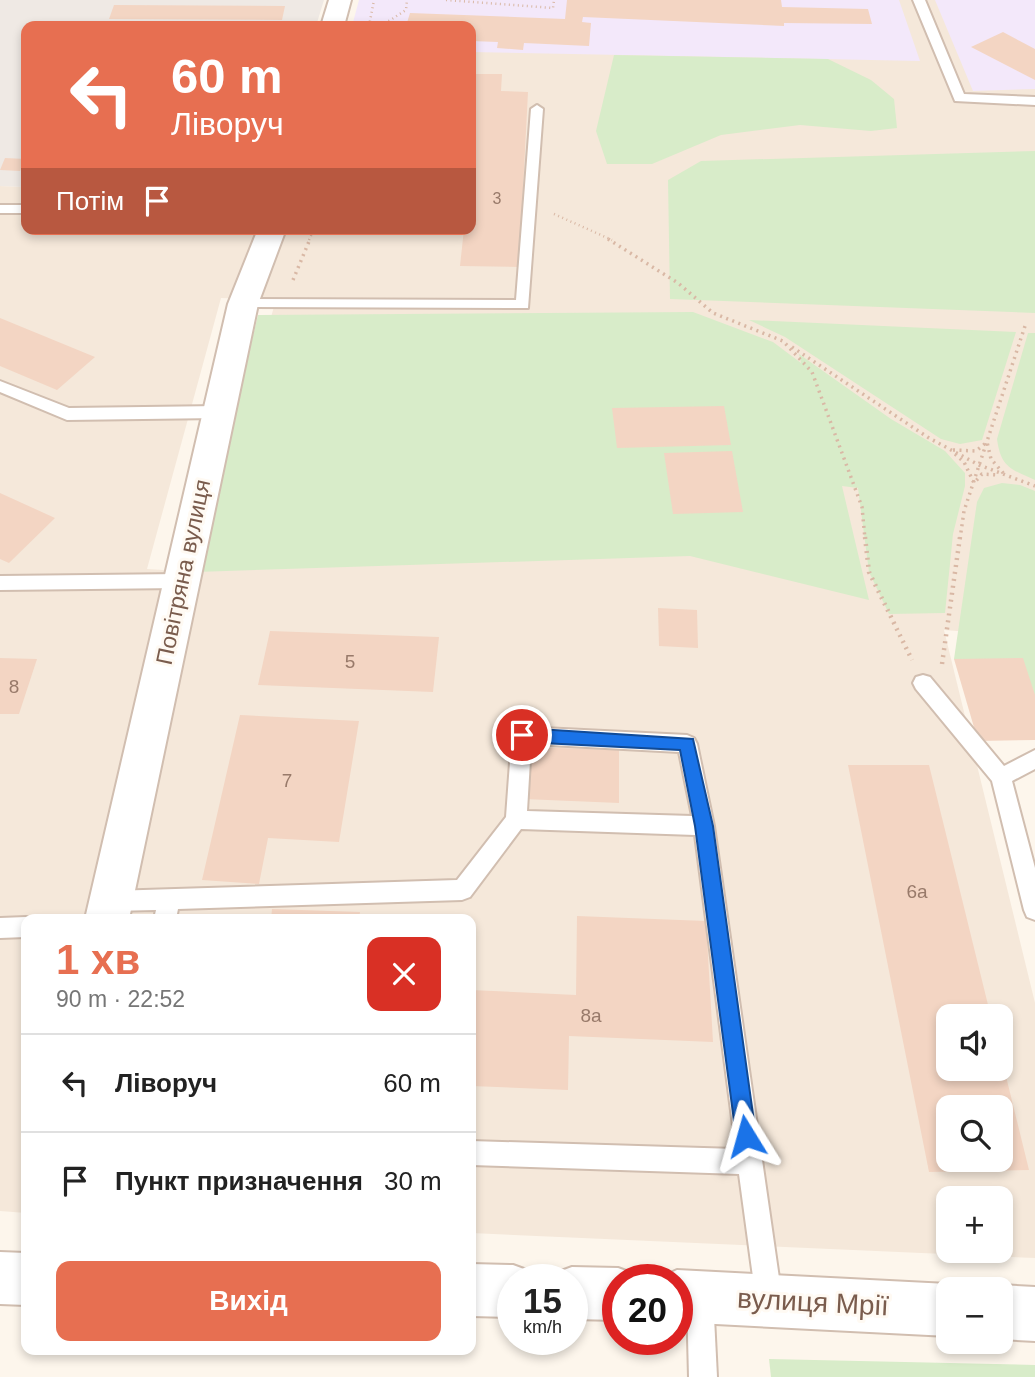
<!DOCTYPE html>
<html lang="uk">
<head>
<meta charset="utf-8">
<style>
	:root { --surface:#fff; --page:#f6f6f6; --text:#222; --muted:#767676; --line:#e0e0e0; --accent:#e76f51 }
	body { margin:0; font-family:Helvetica,sans-serif; background:var(--page); color:var(--text); height:100vh; display:flex; flex-direction:column; font-size:26px; white-space:nowrap }
	* { box-sizing:border-box; margin:0 }
	p { font-size:23px; color:var(--muted) }
	.icon { flex:none; width:38px; height:38px; fill:none; stroke:currentColor; stroke-width:2; stroke-linecap:round; stroke-linejoin:round }
	.map { position:relative; flex:1; overflow:hidden }
	.details { position:absolute; left:21px; top:914px; width:455px; height:441px; display:flex; flex-direction:column; background:var(--surface); border-radius:14px; box-shadow:0 4px 10px #0003 }
	.details>* { flex:none }
	.hud { position:absolute; left:21px; top:21px; width:455px; height:214px; border-radius:14px; box-shadow:0 4px 10px #0003; background:#e76f51; color:#fff; overflow:hidden }
	.tools { position:absolute; left:936px; top:1004px; display:grid; gap:14px }
	.tools a { display:grid; place-items:center; width:77px; height:77px; border-radius:14px; background:var(--surface); box-shadow:0 4px 10px #0003; font-size:35px }
	.speed { position:absolute; left:497px; top:1264px; display:flex; gap:14px; font-size:35px; font-weight:700; text-align:center }
	.speed>* { display:grid; place-content:center; width:91px; height:91px; border-radius:50%; background:var(--surface); box-shadow:0 4px 10px #0003; line-height:1 }
	.speed small { font-size:18px; font-weight:400 }
	.speed .limit { border:10px solid #d22; background:#fff; color:#111 }
	.pin { position:absolute; display:grid; place-items:center; width:60px; height:60px; color:#fff; margin:-30px; border:4px solid #fff; border-radius:50%; box-shadow:0 2px 7px #0007 }
	.me { position:absolute; width:77px; margin:-38px; rotate:352deg; stroke-linejoin:round; filter:drop-shadow(0 0 5px #0008) }
	.turn { display:flex; align-items:center; gap:24px; height:147px; padding:0 35px; font-size:32px }
	.turn .icon { width:91px; height:91px; stroke-width:2.5 }
	.turn b { display:block; font-size:49px; line-height:60px }
	.then { display:flex; align-items:center; height:66px; padding:0 35px; background:#0003; gap:14px; font-size:26px }
	.round { display:grid; place-items:center; flex:none; width:74px; height:74px; border-radius:14px; background:var(--page) }
	.head { display:flex; align-items:center; justify-content:space-between; height:119px; padding:0 35px }
	h1 { font-size:42px; font-weight:800; line-height:52px; color:var(--accent) }
	.primary-button { display:flex; gap:14px; margin-top:auto; padding:14px 35px }
	.primary-button a { flex:1; height:80px; border-radius:14px; background:var(--accent); color:#fff; font-size:28px; font-weight:800; line-height:80px; text-align:center }
	ul { padding:0; list-style:none }
	li { display:flex; align-items:center; gap:21px; height:98px; padding:0 35px; border-top:2px solid var(--line) }
	li div { flex:1 }
	li b { display:block; font-size:26px }
	li em { font-style:normal }
	.map>svg:first-child { display:block }
	.residential { fill:#f5e8da; fill-rule:evenodd }
	.industrial { fill:#efe9e4 }
	.education { fill:#f3e8fa }
	.green { fill:#d8ecc9 }
	.building { fill:#f3d5c3; fill-rule:evenodd }
	.lines { fill:none; stroke-linecap:round; stroke-linejoin:round }
	.lane-casing { stroke:#d1beb0; stroke-width:4 }
	.street-casing { stroke:#d1beb0; stroke-width:4 }
	.path-far2 { stroke:#d9b8a5; stroke-width:2.5; stroke-dasharray:1 3.5; stroke-linecap:butt }
	.path-far1 { stroke:#d9b8a5; stroke-width:3.5; stroke-dasharray:2 4.5; stroke-linecap:butt }
	.path { stroke:#d9b8a5; stroke-width:4.5; stroke-dasharray:2 5; stroke-linecap:butt }
	.lane { fill:#fff; fill-rule:evenodd }
	.street { fill:#fff; fill-rule:evenodd }
	.route { fill:#1a73e8; stroke:#114b97; stroke-width:2 }
	.labels { text-anchor:middle; dominant-baseline:central; stroke-width:6; stroke-linejoin:round; paint-order:stroke }
	.far-number-label { font-size:16px; fill:#987a6a }
	.number-label { font-size:19px; fill:#987a6a }
	.street-label { font-size:23px; fill:#7a5c4d; stroke:#fffaf3 }
	.near-street-label { font-size:28px; fill:#7a5c4d; stroke:#fffaf3 }
</style>
</head>
<body>
<div class="map">
<svg width="1035" height="1377" viewBox="0 0 1035 1377">
	<rect width="100%" height="100%" fill="#fdf6ec"/>
	<path class="residential" d="M363,0H1035V637L944,630L1035,1003V1258L471,1233V919H26V1213L0,1211V186L26,187V229H471V26ZM221,298L276,300L196,572L147,569ZM948,1017H1001V1069H948ZM948,1108H1001V1160H948ZM948,1199H1001V1251H948Z"/>
	<path class="industrial" d="M0,0H324L316,26H26V187L0,186Z"/>
	<g class="education">
		<path d="M359,0H899L920,61L471,52V26H352Z"/>
		<path d="M935,0H1035V89L973,91Z"/>
	</g>
	<g class="green">
		<path d="M614,55L828,59L871,80L894,99L897,128L871,131L800,125L721,135L652,164H607L596,131Z"/>
		<path d="M1035,151V313L670,299L668,180L701,161Z"/>
		<path d="M693,312L773,342L801,363L799,354L891,419L945,451L965,473V486L953,534L945,613L889,614L869,572L858,488L842,486L869,600L690,556L196,572L258,315Z"/>
		<path d="M749,320L1016,332L982,440L960,444L941,439L785,337Z"/>
		<path d="M1028,333H1035V480C1011,469 1001,468 997,439Z"/>
		<path d="M1002,483L1020,485L1035,491V710L954,659L977,502L984,488Z"/>
		<path d="M769,1359L1035,1365V1377H771Z"/>
	</g>
	<g class="building">
		<path d="M567,0H781L782,7L868,9L872,24L784,23V26L583,17L582,22L591,23L589,46L524,43L523,50L497,48L498,42L471,41V26H406L410,13L565,19Z"/>
		<path d="M114,5L285,6L282,20L109,19Z"/>
		<path d="M1003,32L1035,49V80L971,47Z"/>
		<path d="M471,74H502L501,91L528,92L519,267L460,266L464,229H471V167L476,117L471,116Z"/>
		<path d="M5,158L26,159V160L20,171L0,170Z"/>
		<path d="M0,318L95,357L57,390L0,366Z"/>
		<path d="M724,406L731,445L617,448L612,408Z"/>
		<path d="M732,451L743,512L673,514L664,453Z"/>
		<path d="M0,493L55,518L9,563L0,559Z"/>
		<path d="M658,608L697,610L698,648L659,646Z"/>
		<path d="M270,631L439,637L433,692L258,685Z"/>
		<path d="M0,658L37,659L19,714H0Z"/>
		<path d="M1023,658L1035,695V740L978,741L954,659Z"/>
		<path d="M240,715L359,721L339,842L268,838L259,884L202,880Z"/>
		<path d="M527,747L619,750V803L524,799Z"/>
		<path d="M848,765H929L991,1017H948V1069H1001L1002,1060L1029,1170L929,1172ZM948,1108H1001V1160H948Z"/>
		<path d="M272,909L360,912L359,919H271Z"/>
		<path d="M577,916L706,921L713,1042L569,1036L568,1090L471,1086V990L576,995Z"/>
	</g>
	<g class="lines">
		<g class="lane-casing">
			<g id="lane">
				<path d="M913,0H925L964,94L1035,97V105L955,101Z"/>
				<path d="M537,105L543,109L528,308L238,307V301L243,299L516,300L531,109Z"/>
				<rect x="0" y="205" width="26" height="8"/>
				<path d="M0,381L69,408L219,406L227,412L219,418L67,420L0,392Z"/>
				<path d="M181,574L190,581L181,588L0,590V576Z"/>
				<path d="M923,675L930,677L1004,766L1035,750V769L1012,781L1035,868V920L1027,917L1024,910L992,781L916,689L913,683L916,677Z"/>
				<path d="M522,727L687,735L694,738L697,744L714,826L782,1299L778,1308L769,1312L760,1308L756,1299L739,1174L471,1165V1141L736,1149L695,835L521,829L470,897L462,900L178,909L176,919H154L156,910L111,911L103,908L100,901L103,894L111,891L457,880L506,817L512,735L515,729ZM531,744L679,752L692,816L527,811Z"/>
				<path d="M26,917L32,919H26V937L0,938V918Z"/>
				<path d="M700,1284L709,1288L713,1297L717,1377H689L687,1297L691,1288Z"/>
			</g>
		</g>
		<g class="street-casing">
			<g id="street">
				<path d="M329,0H351L344,26H321Z"/>
				<path d="M258,229H286L258,304L129,919H85L228,304Z"/>
				<path d="M0,1252L26,1253V1305L0,1304Z"/>
				<path d="M471,1264L513,1265L532,1272L534,1279H513V1317L471,1316Z"/>
				<path d="M572,1267L618,1268L637,1275L638,1279H618V1320L572,1319V1279H551L553,1274Z"/>
				<path d="M677,1270L948,1284L963,1290H948V1336L677,1322V1279H658Z"/>
				<path d="M1001,1285L1035,1287V1341L1001,1339V1290H991Z"/>
			</g>
		</g>
		<g class="path-far2">
			<path d="M446,0L553,8L554,0"/>
			<path d="M369,26L374,0"/>
			<path d="M381,26L406,10L407,0"/>
			<path d="M554,214L612,240"/>
			<path d="M309,240L314,229"/>
		</g>
		<g class="path-far1">
			<path d="M608,239L678,283L713,313L783,341L812,372L862,507L865,539"/>
			<path d="M293,280L310,239"/>
			<path d="M792,347L929,438L979,465L1035,486"/>
			<path d="M953,450L976,451L987,442L991,459L1004,474"/>
			<path d="M955,454L964,462L974,483L982,474L999,475"/>
			<path d="M960,539L964,511L1025,326"/>
		</g>
		<g class="path">
			<path d="M865,537L869,572L912,660"/>
			<path d="M942,664L960,537"/>
		</g>
		<use href="#lane" class="lane"/>
		<use href="#street" class="street"/>
	</g>
	<path class="route" d="M522,728L693,739L713,826L756,1136L753,1143L746,1146L739,1143L736,1136L695,826L680,750L522,742L514,735Z"/>
	<g class="labels">
		<g class="far-number-label">
			<text x="497" y="198">3</text>
		</g>
		<g class="number-label">
			<text x="350" y="661">5</text>
			<text x="14" y="686">8</text>
			<text x="287" y="780">7</text>
			<text x="917" y="891">6а</text>
			<text x="591" y="1015">8а</text>
		</g>
		<g class="street-label">
			<text transform="translate(183 572) rotate(-78)">Повітряна вулиця</text>
		</g>
		<g class="near-street-label">
			<text transform="translate(813 1302) rotate(3)">вулиця Мрії</text>
		</g>
	</g>
</svg>
<div class="tools">
<a><svg class="icon" aria-label="sound" viewBox="0 0 24 24"><path d="M4 9h4l5-4v14l-5-4H4zM17 9q2 3 0 6"/></svg></a>
<a><svg class="icon" aria-label="search" viewBox="0 0 24 24"><circle cx="10" cy="10" r="6"/><path d="M15 15l6 6"/></svg></a>
<a>+</a>
<a>−</a>
</div>
<div class="speed"><div>15<small>km/h</small></div><div class="limit">20</div></div>
<div class="pin" style="left:522px;top:735px;background:#d93025"><svg class="icon" aria-label="arrive" viewBox="0 0 24 24"><path d="M6 21V4h12l-3 4 3 4H6"/></svg></div>
<svg class="me" style="left:746px;top:1136px" viewBox="-20 -20 40 40"><path d="M0-17L14 15 0 8-14 15z" fill="#1a73e8" stroke="#fff" stroke-width="4"/></svg>
<div class="hud">
<div class="turn"><svg class="icon" aria-label="left" viewBox="0 0 24 24"><path d="M17 20v-9H6M10 6l-5 5 5 5"/></svg><div><b>60 m</b>Ліворуч</div></div>
<div class="then">Потім<svg class="icon" aria-label="arrive" viewBox="0 0 24 24"><path d="M6 21V4h12l-3 4 3 4H6"/></svg></div>
</div>
<section class="details">
<div class="head"><div><h1>1 хв</h1><p>90 m · 22:52</p></div><a class="round" style="background:#d93025;color:#fff"><svg class="icon" aria-label="close" viewBox="0 0 24 24"><path d="M6 6l12 12M18 6L6 18"/></svg></a></div>
<ul>
<li><svg class="icon" aria-label="left" viewBox="0 0 24 24"><path d="M17 20v-9H6M10 6l-5 5 5 5"/></svg><div><b>Ліворуч</b></div><em>60 m</em></li>
<li><svg class="icon" aria-label="arrive" viewBox="0 0 24 24"><path d="M6 21V4h12l-3 4 3 4H6"/></svg><div><b>Пункт призначення</b></div><em>30 m</em></li>
</ul>
<div class="primary-button"><a>Вихід</a></div>
</section>
</div>
</body>
</html>
